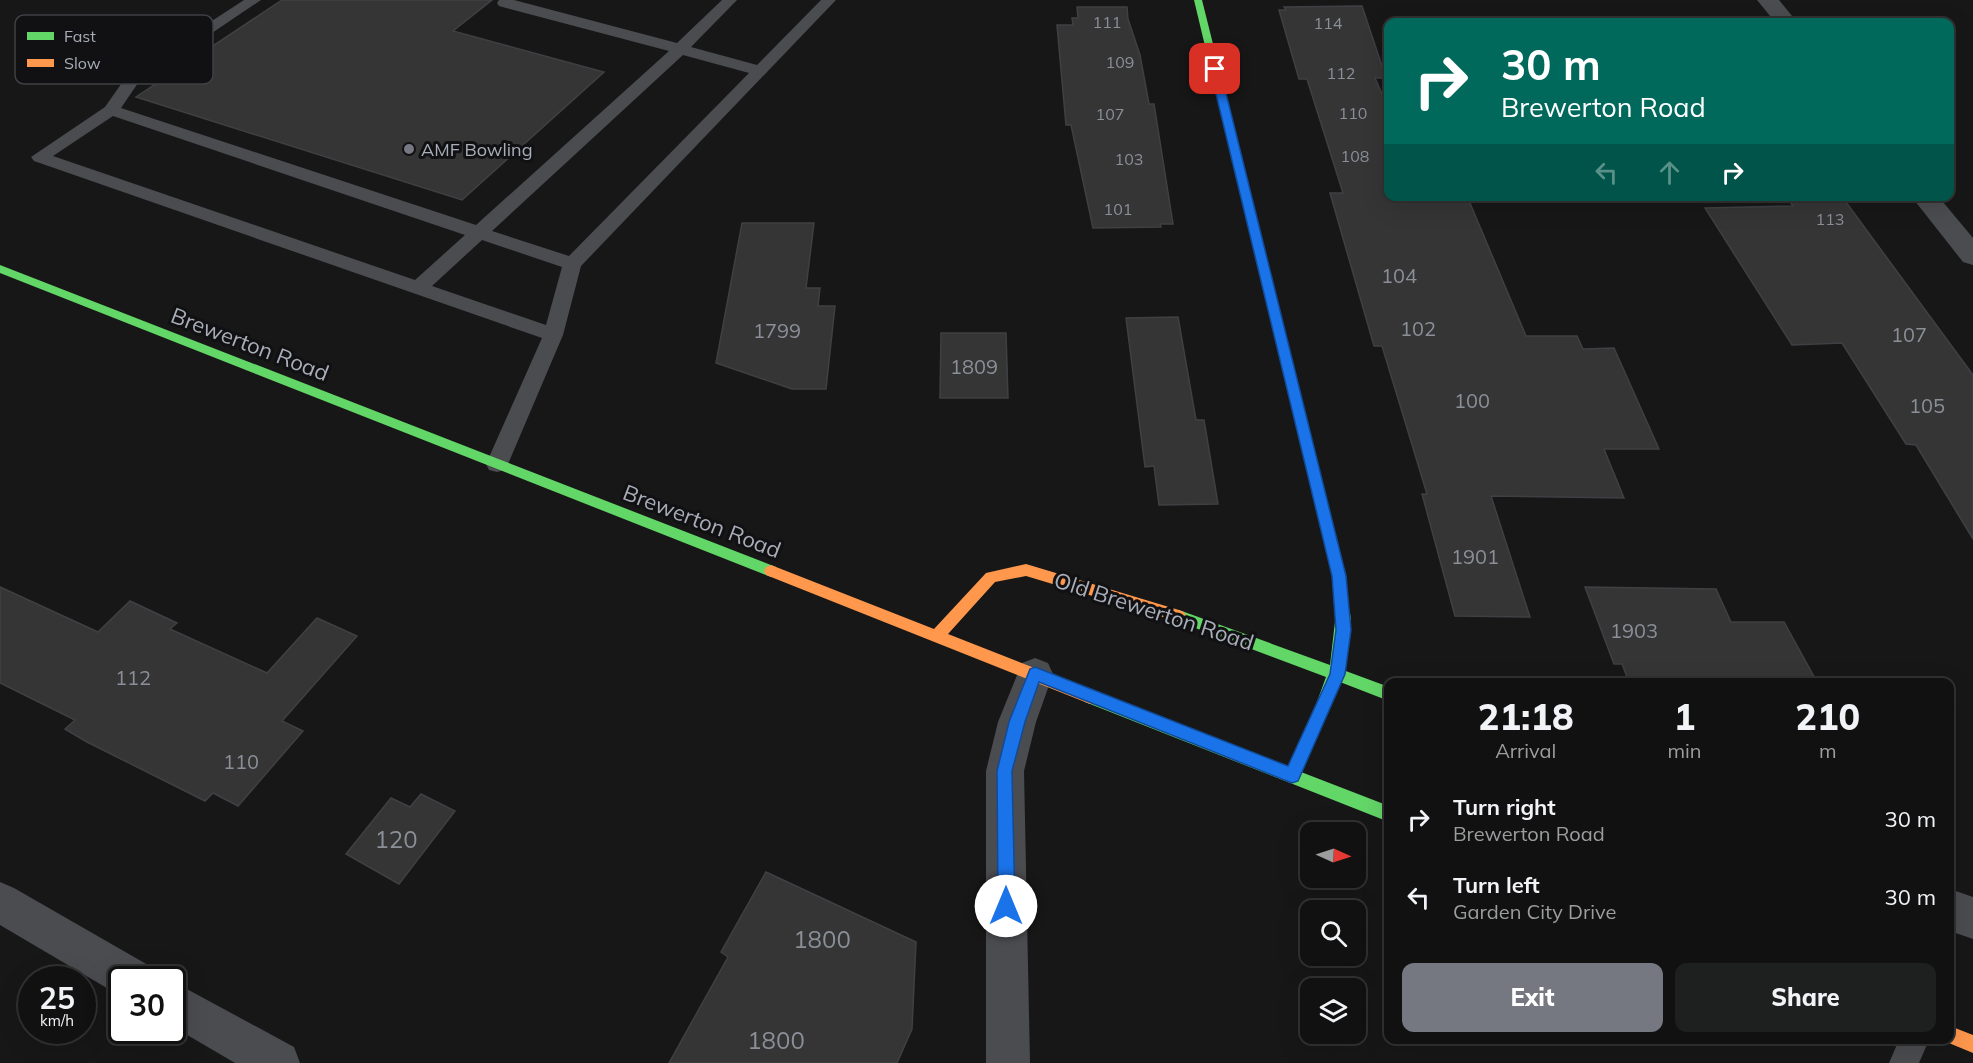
<!DOCTYPE html>
<html lang="en">
<head>
<meta charset="utf-8">
<style>
	:root { --surface:#111; --page:#1e1f1f; --text:#f1f3f6; --muted:#9c9d9f; --line:#303131; --accent:#757880 }
	body { margin:0; font-family:Mulish,sans-serif; background:var(--page); color:var(--text); height:100vh; display:flex; flex-direction:column; font-size:22px; white-space:nowrap }
	* { box-sizing:border-box; margin:0 }
	p { font-size:20px; color:var(--muted) }
	.icon { flex:none; width:33px; height:33px; fill:none; stroke:currentColor; stroke-width:2; stroke-linecap:round; stroke-linejoin:round }
	.map { position:relative; flex:1; overflow:hidden }
	.drawer { position:absolute; left:1384px; top:678px; width:570px; height:366px; display:flex; flex-direction:column; background:var(--surface); border-radius:12px; box-shadow:0 6px 24px #0002,0 0 0 2px var(--line) }
	.drawer>* { flex:none }
	.guide { position:absolute; left:1384px; top:18px; width:570px; height:183px; border-radius:12px; box-shadow:0 6px 24px #0002,0 0 0 2px var(--line); background:#00695c; color:#fff; overflow:hidden }
	.needle { width:39px; rotate:93deg }
	.controls { position:absolute; left:1300px; top:822px; display:grid; gap:12px }
	.controls a { display:grid; place-items:center; width:66px; height:66px; border-radius:12px; background:var(--surface); box-shadow:0 6px 24px #0002,0 0 0 2px var(--line); font-size:30px }
	.speed { position:absolute; left:18px; top:966px; display:flex; gap:12px; font-size:30px; font-weight:700; text-align:center }
	.speed>* { display:grid; place-content:center; width:78px; height:78px; border-radius:50%; background:var(--surface); box-shadow:0 6px 24px #0002,0 0 0 2px var(--line); line-height:1 }
	.speed small { font-size:15px; font-weight:400 }
	.speed .limit { border:3px solid #111; border-radius:9px; background:#fff; color:#111 }
	.pin { position:absolute; display:grid; place-items:center; width:51px; height:51px; color:#fff; margin:-26px; border-radius:12px; box-shadow:0 3px 9px #0006 }
	.me { position:absolute; width:66px; margin:-33px; rotate:0deg; stroke-linejoin:round; filter:drop-shadow(0 0 4px #0008) }
	.turn { display:flex; align-items:center; gap:21px; height:126px; padding:0 18px; font-size:27px }
	.turn .icon { width:78px; height:78px; stroke-width:2.5 }
	.turn b { display:block; font-size:42px; line-height:51px }
	.lanes { display:flex; align-items:center; height:57px; padding:0 18px; background:#0003; justify-content:center; gap:30px; direction:ltr }
	.lanes .off { opacity:.35 }
	.eta { display:flex; justify-content:space-evenly; align-items:center; height:102px; text-align:center }
	.eta b { font-size:36px; font-weight:800; line-height:42px }
	.cta { display:flex; gap:12px; margin-top:auto; padding:12px 18px }
	.cta a { flex:1; height:69px; border-radius:12px; background:var(--accent); color:#fff; font-size:24px; font-weight:800; line-height:69px; text-align:center }
	.cta a+a { background:var(--page); color:var(--text) }
	ul { padding:0; list-style:none }
	li { display:flex; align-items:center; gap:18px; height:78px; padding:0 18px }
	li div { flex:1 }
	li b { display:block; font-size:22px }
	li em { font-style:normal }
	.map>svg:first-child { display:block }
	.building { fill:#353536; stroke:#3f4043; stroke-width:1.5 }
	.lines { fill:none; stroke-linecap:round; stroke-linejoin:round }
	.lane { fill:#4b4c50; fill-rule:evenodd }
	.street { fill:#4b4c50; fill-rule:evenodd }
	.fast { fill:#63d668; fill-rule:evenodd }
	.slow { fill:#ff974d; fill-rule:evenodd }
	.route { fill:#1a73e8; stroke:#114b97; stroke-width:1.5 }
	.poi-dot { fill:#757880; stroke:#111113; stroke-width:2 }
	.labels { text-anchor:middle; dominant-baseline:central; stroke-width:6; stroke-linejoin:round; paint-order:stroke }
	.far-number-label { font-size:16px; fill:#8b8f98 }
	.far-poi-label { font-size:18px; fill:#a8adb8; stroke:#111113; text-anchor:start }
	.number-label { font-size:20px; fill:#8b8f98 }
	.street-label { font-size:22px; fill:#a8adb8; stroke:#111113 }
	.near-number-label { font-size:24px; fill:#8b8f98 }
	.key { fill:#111113; stroke:#3e4045; stroke-width:1.5 }
	.key-label { font-size:16px; fill:#a8adb8 }
</style>
</head>
<body>
<div class="map">
<svg width="1973" height="1063" viewBox="0 0 1973 1063">
	<rect width="100%" height="100%" fill="#171717"/>
	<g class="building">
		<path d="M282,0H492L453,31L604,72L462,200L136,97Z"/>
		<path d="M1362,6L1386,78H1375L1389,110V196H1467L1526,336H1577L1583,349L1614,348L1659,449H1604L1624,498L1491,496L1530,617L1455,616L1422,494H1427L1382,346H1374L1330,193H1343L1307,79H1299L1279,10H1286L1284,7Z"/>
		<path d="M1077,7H1127L1128,19L1140,55L1149,104H1154L1173,224H1160L1161,227L1093,228L1071,125H1066L1057,25H1073L1072,18H1078Z"/>
		<path d="M1786,196L1843,198L1973,375V539L1916,445L1906,444L1842,343L1792,345L1705,208L1793,206Z"/>
		<path d="M742,223H814L806,288H820L818,306H835L826,389H792L716,363Z"/>
		<path d="M1178,317L1196,420H1204L1218,504L1159,505L1154,466L1145,467L1126,318Z"/>
		<path d="M941,333H1006L1008,398H940Z"/>
		<path d="M0,587L98,632L130,601L177,623L170,629L267,673L317,618L357,636L282,721L303,731L238,806L213,793L205,801L87,742L65,729L75,720L0,683Z"/>
		<path d="M1585,587L1716,589L1731,622H1784L1817,682H1629L1622,664H1614Z"/>
		<path d="M421,794L455,811L399,884L346,854L391,798L410,807Z"/>
		<path d="M766,872L916,942L912,1029L897,1063H669L728,957L721,952Z"/>
	</g>
	<g class="lines">
		<g class="lane">
			<path d="M244,0H261L138,83L121,108L476,225L669,51L499,6L497,3L499,0H514L677,43L722,0H737L691,47L757,65L821,0H836L581,266L563,335L508,464L505,470L497,472L489,470L486,464L542,338L34,161L31,157L105,107L126,77ZM683,55L749,73L569,256L492,231ZM113,116L465,235L415,280L53,156ZM482,240L562,267L546,325L432,286Z"/>
			<path d="M1899,1040H1929L1919,1063H1889Z"/>
		</g>
		<g class="street">
			<path d="M1757,0H1779L1797,22H1775Z"/>
			<path d="M1911,196H1938L1973,238V265L1963,262Z"/>
			<path d="M1035,658L1048,663L1053,674L1036,722L1024,771L1030,1063H986V771L998,722L1022,663Z"/>
			<path d="M0,882L14,888L148,965L154,980H122V997L0,925Z"/>
			<path d="M1950,889L1973,897V939L1950,931Z"/>
			<path d="M172,981L294,1047L300,1063H235L172,1026Z"/>
		</g>
		<g class="fast">
			<path d="M1194,0H1202L1292,360L1286,364L1280,360Z"/>
			<path d="M0,265L776,567L778,571L776,575L771,577L766,575L0,273Z"/>
			<path d="M1342,602L1347,604C1356,622 1348,651 1343,670L1389,687V701L1340,682L1301,772L1389,806V822L1085,702L1083,697L1085,692L1090,690L1288,767L1313,713L1326,677L1174,620L1172,616L1174,612L1179,610L1330,665L1337,604Z"/>
		</g>
		<g class="slow">
			<path d="M1286,356L1292,360L1346,576L1349,608L1347,612L1342,614L1337,612L1335,608L1332,576L1280,360Z"/>
			<path d="M1026,564L1179,610L1184,612L1186,616L1184,620L1179,622L1026,576L995,582L948,634L1095,692L1097,697L1095,702L1090,704L766,575L764,571L766,567L771,565L934,629L986,573Z"/>
			<path d="M1950,1026L1973,1035V1053L1944,1041L1943,1040H1950Z"/>
		</g>
	</g>
	<path class="route" d="M1215,66L1220,69L1346,576L1351,630L1345,674L1298,781L1292,783L1039,682L1025,722L1012,771L1015,906L1012,912L1006,914L1000,912L998,906L997,771L1009,722L1030,669L1035,667L1040,669L1288,766L1330,674L1336,630L1332,576L1210,69Z"/>
	<circle class="poi-dot" cx="409" cy="149" r="6"/>
	<g class="labels">
		<g class="far-number-label">
			<text x="1107" y="22">111</text>
			<text x="1328" y="23">114</text>
			<text x="1120" y="62">109</text>
			<text x="1341" y="73">112</text>
			<text x="1353" y="113">110</text>
			<text x="1110" y="114">107</text>
			<text x="1355" y="156">108</text>
			<text x="1129" y="159">103</text>
			<text x="1118" y="209">101</text>
			<text x="1830" y="219">113</text>
		</g>
		<g class="far-poi-label">
			<text x="421" y="149">AMF Bowling</text>
		</g>
		<g class="number-label">
			<text x="1399" y="275">104</text>
			<text x="1418" y="328">102</text>
			<text x="777" y="330">1799</text>
			<text x="1909" y="334">107</text>
			<text x="974" y="366">1809</text>
			<text x="1472" y="400">100</text>
			<text x="1927" y="405">105</text>
			<text x="1475" y="556">1901</text>
			<text x="1634" y="630">1903</text>
			<text x="133" y="677">112</text>
			<text x="241" y="761">110</text>
		</g>
		<g class="street-label">
			<text transform="translate(250 344) rotate(21)">Brewerton Road</text>
			<text transform="translate(702 521) rotate(21)">Brewerton Road</text>
			<text transform="translate(1154 611) rotate(18)">Old Brewerton Road</text>
		</g>
		<g class="near-number-label">
			<text x="396" y="839">120</text>
			<text x="822" y="939">1800</text>
			<text x="776" y="1040">1800</text>
		</g>
	</g>
	<rect x="15" y="15" width="198" height="69" rx="9" class="key"/>
	<rect x="27" y="32" width="27" height="8" fill="#63d668"/>
	<rect x="27" y="59" width="27" height="8" fill="#ff974d"/>
	<g class="key-label">
		<text x="64" y="42">Fast</text>
		<text x="64" y="69">Slow</text>
	</g>
</svg>
<div class="controls">
<a><svg class="needle" viewBox="-14 -14 28 28"><path d="M0-13l5 13h-10z" fill="#e53935"/><path d="M0 13l5-13h-10z" fill="#9c9d9f"/></svg></a>
<a><svg class="icon" aria-label="search" viewBox="0 0 24 24"><circle cx="10" cy="10" r="6"/><path d="M15 15l6 6"/></svg></a>
<a><svg class="icon" aria-label="layers" viewBox="0 0 24 24"><path d="M12 4l9 5-9 5-9-5zM3 14l9 5 9-5"/></svg></a>
</div>
<div class="speed"><div>25<small>km/h</small></div><div class="limit">30</div></div>
<div class="pin" style="left:1215px;top:69px;background:#d93025"><svg class="icon" aria-label="arrive" viewBox="0 0 24 24"><path d="M6 21V4h12l-3 4 3 4H6"/></svg></div>
<svg class="me" style="left:1006px;top:906px" viewBox="-20 -20 40 40"><circle r="19" fill="#fff"/><path d="M0-13L10 11 0 6-10 11z" fill="#1a73e8"/></svg>
<div class="guide">
<div class="turn"><svg class="icon" aria-label="right" viewBox="0 0 24 24"><path d="M7 20v-9h11M14 6l5 5-5 5"/></svg><div><b>30 m</b>Brewerton Road</div></div>
<div class="lanes"><svg class="icon off" aria-label="left" viewBox="0 0 24 24"><path d="M17 20v-9H6M10 6l-5 5 5 5"/></svg><svg class="icon off" aria-label="ahead" viewBox="0 0 24 24"><path d="M12 20V5M6 11l6-6 6 6"/></svg><svg class="icon" aria-label="right" viewBox="0 0 24 24"><path d="M7 20v-9h11M14 6l5 5-5 5"/></svg></div>
</div>
<section class="drawer">
<div class="eta">
<div><b>21:18</b><p>Arrival</p></div>
<div><b>1</b><p>min</p></div>
<div><b>210</b><p>m</p></div>
</div>
<ul>
<li><svg class="icon" aria-label="right" viewBox="0 0 24 24"><path d="M7 20v-9h11M14 6l5 5-5 5"/></svg><div><b>Turn right</b><p>Brewerton Road</p></div><em>30 m</em></li>
<li><svg class="icon" aria-label="left" viewBox="0 0 24 24"><path d="M17 20v-9H6M10 6l-5 5 5 5"/></svg><div><b>Turn left</b><p>Garden City Drive</p></div><em>30 m</em></li>
</ul>
<div class="cta"><a>Exit</a><a>Share</a></div>
</section>
</div>
</body>
</html>
